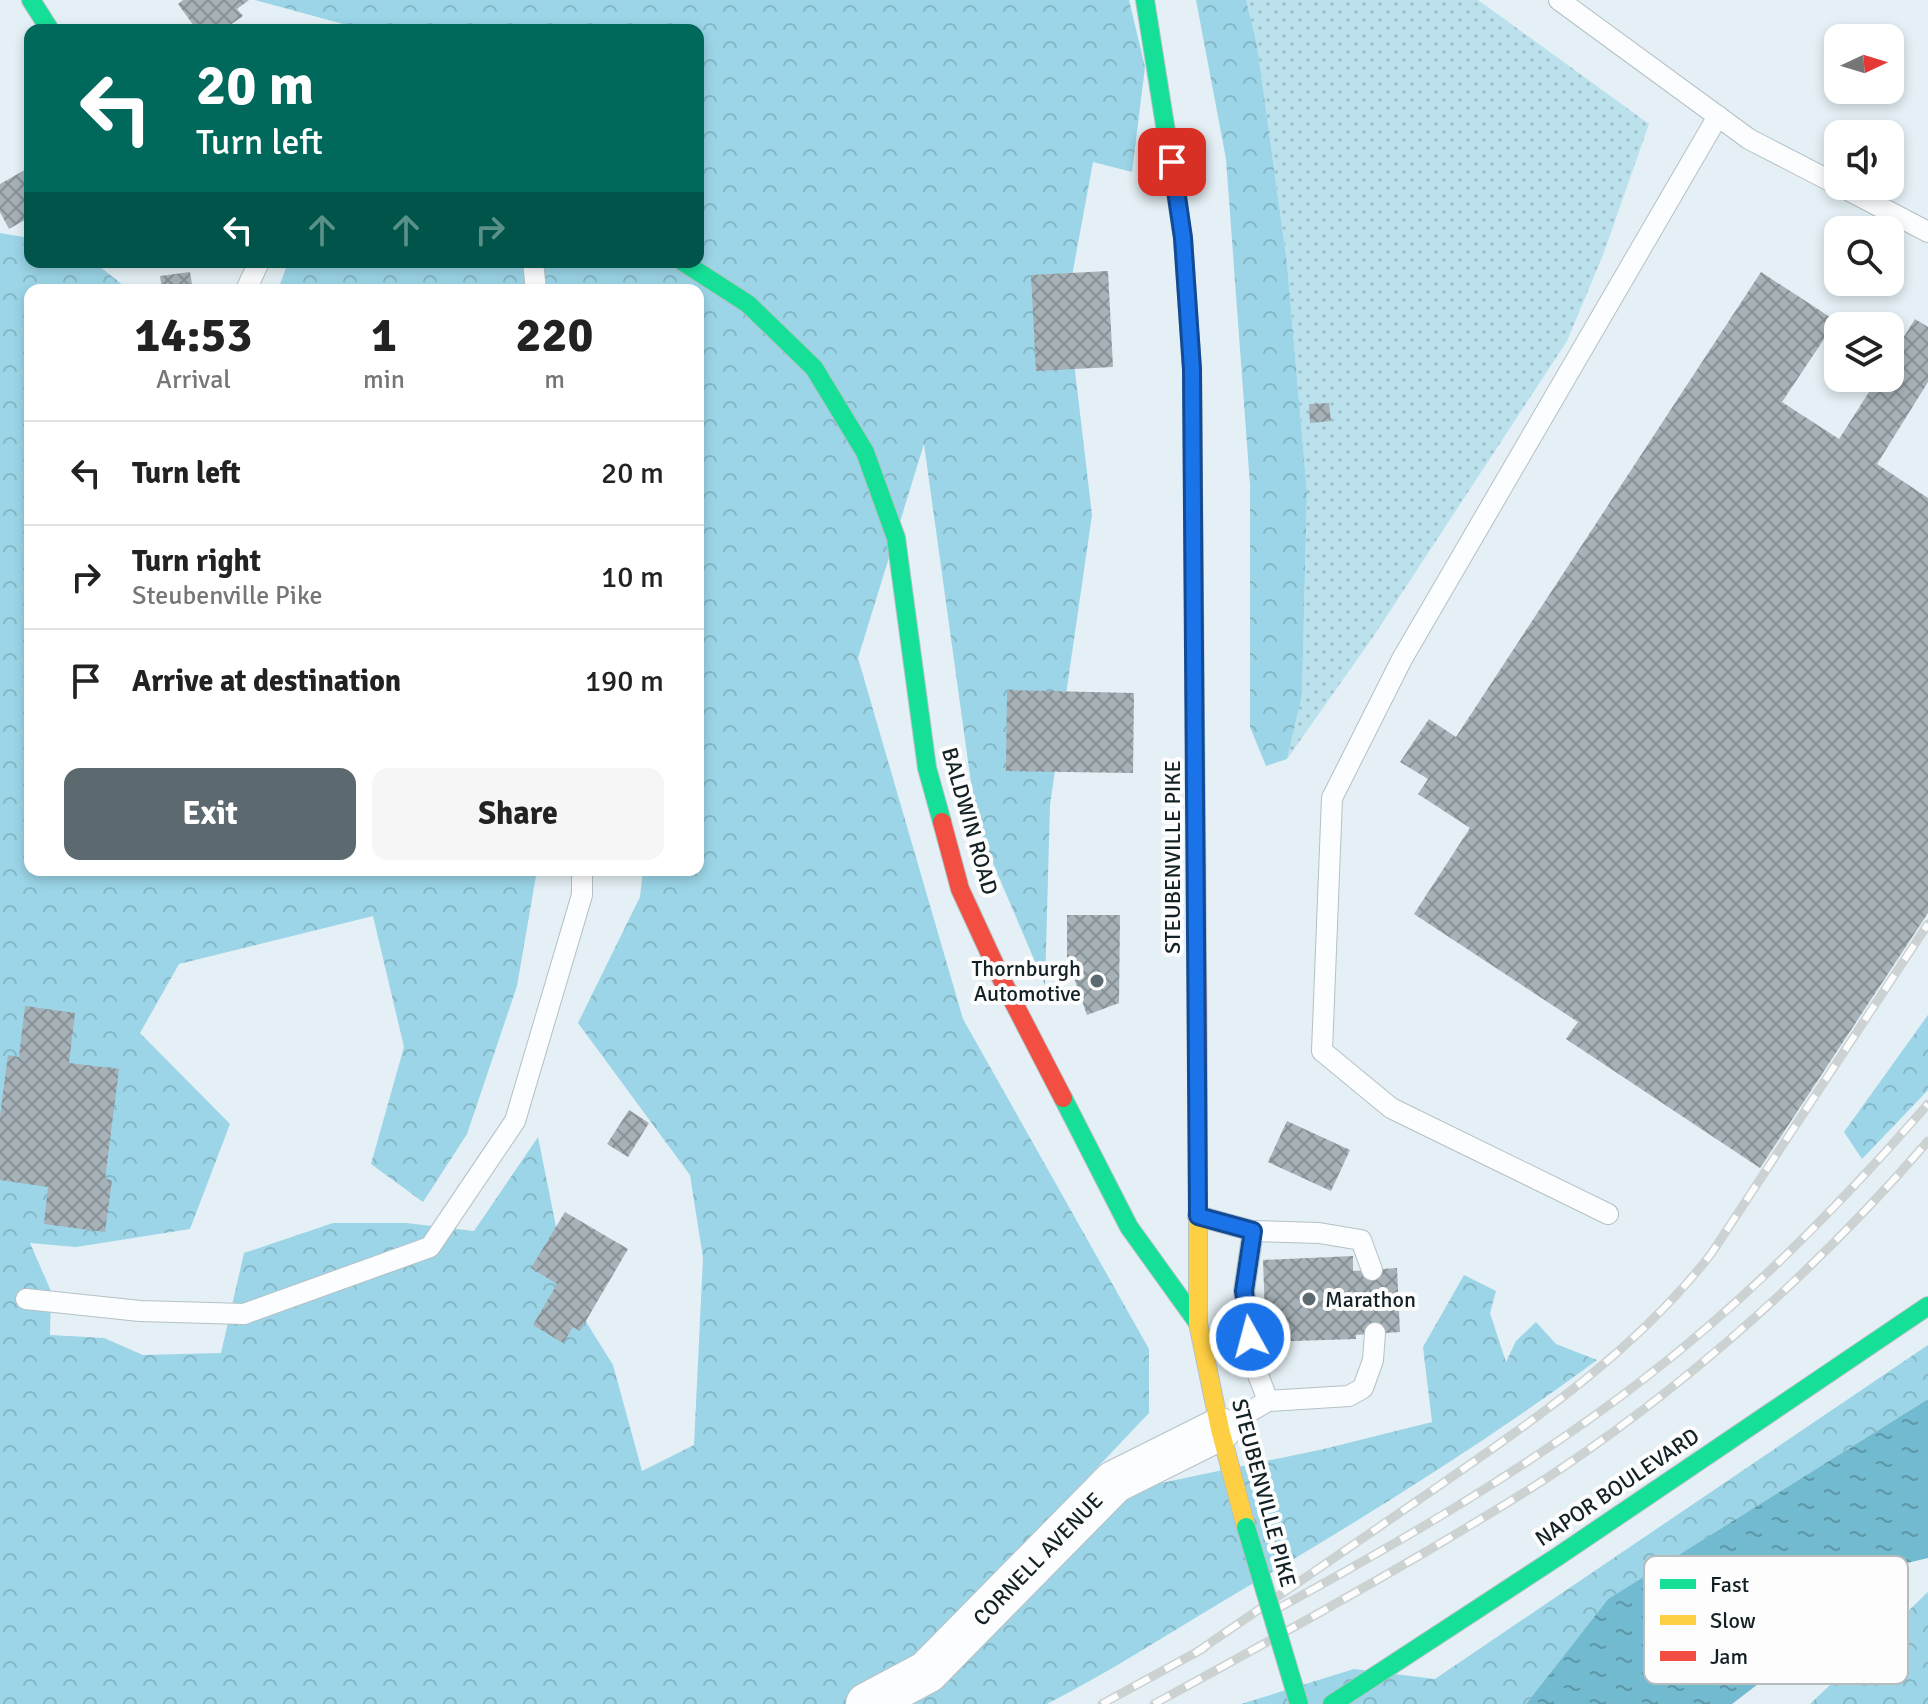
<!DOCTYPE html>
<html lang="en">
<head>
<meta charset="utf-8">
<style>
	:root { --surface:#fff; --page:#f6f6f6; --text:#222; --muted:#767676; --line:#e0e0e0; --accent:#5c696e }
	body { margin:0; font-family:Signika,sans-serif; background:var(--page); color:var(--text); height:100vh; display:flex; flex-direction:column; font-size:30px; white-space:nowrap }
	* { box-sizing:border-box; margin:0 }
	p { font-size:26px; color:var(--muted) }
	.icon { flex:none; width:44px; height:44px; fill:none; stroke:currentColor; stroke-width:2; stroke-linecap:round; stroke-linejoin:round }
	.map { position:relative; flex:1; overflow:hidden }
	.drawer { position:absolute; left:24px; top:284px; width:680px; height:592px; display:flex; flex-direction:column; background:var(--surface); border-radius:16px; box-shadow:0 4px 12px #0003 }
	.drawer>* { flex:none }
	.banner { position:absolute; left:24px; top:24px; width:680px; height:244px; border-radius:16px; box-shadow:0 4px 12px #0003; background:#00695c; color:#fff; overflow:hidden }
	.needle { width:52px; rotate:86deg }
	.controls { position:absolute; left:1824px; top:24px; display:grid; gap:16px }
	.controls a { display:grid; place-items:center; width:80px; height:80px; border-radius:16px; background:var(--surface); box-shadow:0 4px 12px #0003; font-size:40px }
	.pin { position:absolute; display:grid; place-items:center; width:68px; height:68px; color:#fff; margin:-34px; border-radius:16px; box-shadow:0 4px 12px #0006 }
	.me { position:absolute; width:88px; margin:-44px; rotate:353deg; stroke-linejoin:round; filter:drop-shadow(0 0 6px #0008) }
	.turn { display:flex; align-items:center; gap:28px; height:168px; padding:0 40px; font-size:36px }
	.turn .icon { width:104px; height:104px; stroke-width:2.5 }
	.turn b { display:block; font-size:56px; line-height:68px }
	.lanes { display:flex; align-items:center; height:76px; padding:0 40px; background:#0003; justify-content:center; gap:40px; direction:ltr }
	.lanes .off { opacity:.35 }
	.eta { display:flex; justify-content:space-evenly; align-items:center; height:136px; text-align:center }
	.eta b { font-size:48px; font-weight:700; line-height:56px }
	.action { display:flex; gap:16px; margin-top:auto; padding:16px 40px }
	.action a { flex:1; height:92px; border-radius:16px; background:var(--accent); color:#fff; font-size:32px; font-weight:700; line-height:92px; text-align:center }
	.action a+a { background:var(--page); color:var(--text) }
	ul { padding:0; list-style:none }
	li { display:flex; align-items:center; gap:24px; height:104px; padding:0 40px; border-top:2px solid var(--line) }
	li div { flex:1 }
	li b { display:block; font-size:30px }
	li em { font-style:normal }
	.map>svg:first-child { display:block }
	.grass { fill:url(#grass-dots) }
	.forest { fill:url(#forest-crowns) }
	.water { fill:url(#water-ripples) }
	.building { fill:url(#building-cross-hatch) }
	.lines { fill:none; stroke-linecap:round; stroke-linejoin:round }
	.lane-casing { stroke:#b5c1c6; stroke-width:22 }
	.street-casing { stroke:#b5c1c6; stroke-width:44 }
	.fast-casing { stroke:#b5c1c6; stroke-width:20 }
	.slow-casing { stroke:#b5c1c6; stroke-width:20 }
	.jam-casing { stroke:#b5c1c6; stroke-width:20 }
	.lane { stroke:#fbfdfe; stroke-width:20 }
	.street { stroke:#fbfdfe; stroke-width:42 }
	.fast { stroke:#16e098; stroke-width:18 }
	.slow { stroke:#ffcf43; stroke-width:18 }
	.jam { stroke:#f24e42; stroke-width:18 }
	.rail-casing { stroke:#ccd1d2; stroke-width:9 }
	.rail { stroke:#fdfdfd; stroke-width:6; stroke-dasharray:18; stroke-linecap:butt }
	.fast-bridge-casing { stroke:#b5c1c6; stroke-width:20; stroke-linecap:butt }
	.fast-bridge { stroke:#16e098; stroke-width:18 }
	.route-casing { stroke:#114b97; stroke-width:20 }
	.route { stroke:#1a73e8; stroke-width:14 }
	.poi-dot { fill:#5c696e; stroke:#fdfdfd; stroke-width:3 }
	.labels { text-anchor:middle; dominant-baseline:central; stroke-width:8; stroke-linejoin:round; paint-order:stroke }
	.street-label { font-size:22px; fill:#132126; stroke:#fdfdfd }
	.poi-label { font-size:22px; fill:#132126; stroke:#fdfdfd; text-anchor:end }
	.key { fill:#fdfdfd; stroke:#b7bbbc; stroke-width:2 }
	.key-label { font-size:22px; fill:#132126 }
</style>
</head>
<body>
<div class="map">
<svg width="1928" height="1704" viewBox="0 0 1928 1704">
	<defs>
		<pattern id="grass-dots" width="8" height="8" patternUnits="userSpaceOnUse" patternTransform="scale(2)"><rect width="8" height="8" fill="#bbe1ed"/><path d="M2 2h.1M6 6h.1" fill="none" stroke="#a0c1cb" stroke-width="1.8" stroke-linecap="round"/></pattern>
		<pattern id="forest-crowns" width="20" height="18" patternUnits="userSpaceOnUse" patternTransform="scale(2)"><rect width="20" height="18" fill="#9bd5e7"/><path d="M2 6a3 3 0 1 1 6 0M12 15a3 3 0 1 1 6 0" fill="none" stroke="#85b7c6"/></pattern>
		<pattern id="water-ripples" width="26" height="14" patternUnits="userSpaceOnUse" patternTransform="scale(2)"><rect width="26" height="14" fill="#72bacf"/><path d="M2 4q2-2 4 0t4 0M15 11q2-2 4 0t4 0" fill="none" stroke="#5c97a8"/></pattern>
		<pattern id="building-cross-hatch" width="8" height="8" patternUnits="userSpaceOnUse" patternTransform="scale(2)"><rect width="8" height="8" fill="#a6b2b7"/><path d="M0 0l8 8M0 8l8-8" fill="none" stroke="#869095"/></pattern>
	</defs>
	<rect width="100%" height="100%" fill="#e4f0f5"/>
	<path class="grass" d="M1246,0H1478L1649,124L1603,255L1567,341L1373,637L1287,759L1302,695L1307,492L1287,263L1257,45Z"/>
	<g class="forest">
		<path d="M255,0H1129L1145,67L1132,172L1093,162L1067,303L1092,515L1050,805L1045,985L977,826L924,444L858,658L963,1019L1149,1349V1413L1073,1493L1166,1482L1324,1449L1432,1422L1423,1347L1464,1275L1496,1291L1490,1313L1506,1362L1516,1341L1536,1322L1556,1344L1597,1360C1478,1448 1352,1525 1225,1600C1166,1635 1108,1673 1047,1704H0V233L30,238V262H94L129,290H30V870H537L517,986L467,1134L423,1202L371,1164L404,1047L373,916L179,964L140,1033L230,1124L190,1229L76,1247L30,1243L51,1291L50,1335L104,1338L143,1355L221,1353L244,1253L333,1223H406L474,1231L538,1137L570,1296L613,1365L642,1471L694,1445L703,1258L690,1175L578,1023L640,897L643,870H698V290H278L288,262H698V30H357L354,27Z"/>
		<path d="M1196,0H1246L1257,45L1287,263L1307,492L1302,695L1287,759L1266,766L1250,727V485L1226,159Z"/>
		<path d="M1928,1015V1090L1862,1159L1844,1132Z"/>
		<path d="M1928,1345V1399L1608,1599L1526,1704H1241L1354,1669L1435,1679Z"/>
		<path d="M1928,1592V1704H1810Z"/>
	</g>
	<path class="water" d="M1928,1399V1558L1907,1563L1864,1603L1732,1704H1526L1608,1599Z"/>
	<g class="building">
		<path d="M183,0H249L237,9L243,16L223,30H197L178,4Z"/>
		<path d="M30,167V217L9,229L0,212V184Z"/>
		<path d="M1108,271L1113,367L1036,371L1031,275Z"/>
		<path d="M190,272L193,290H162L160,276Z"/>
		<path d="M1761,272L1836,321L1782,402L1839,439L1878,378H1890V359L1915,319L1928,327V382L1877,464L1928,498V913L1760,1168L1566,1039L1578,1022L1414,914L1470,828L1418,794L1428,779L1400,762L1429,719L1456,737Z"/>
		<path d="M1329,403L1331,421L1310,423L1309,404Z"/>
		<path d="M1007,690L1134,693L1133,773L1006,771Z"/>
		<path d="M1067,915H1120L1119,1003L1087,1015L1067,958Z"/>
		<path d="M25,1006L75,1013L69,1063L119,1069L105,1179L112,1180L105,1232L44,1224L48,1187L0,1180V1116L8,1055L19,1057Z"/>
		<path d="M629,1110L649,1123L628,1157L607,1144Z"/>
		<path d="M1287,1121L1350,1150L1331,1191L1268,1162Z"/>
		<path d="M565,1212L628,1249L580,1331L573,1327L563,1343L533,1325L557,1284L531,1268Z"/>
		<path d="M1353,1256V1271L1397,1268L1400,1332L1356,1335V1339L1266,1342L1263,1260Z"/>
	</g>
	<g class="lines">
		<g class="lane-casing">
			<g id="lane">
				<path d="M1559,0L1749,139L1838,185"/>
				<path d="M1840,186L1928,232"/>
				<path d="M533,262L536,290"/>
				<path d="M246,290L259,262"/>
				<path d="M1608,1214L1391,1108L1322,1051L1332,798L1402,659L1718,116"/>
				<path d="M1198,1216L1253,1231L1319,1233L1361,1240L1372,1270"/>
				<path d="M1253,1231L1244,1291L1252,1359L1268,1401"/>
				<path d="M26,1299L140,1311L244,1314L430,1247L515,1121L582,895V870"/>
				<path d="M1220,1429L1268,1401L1349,1396L1363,1388L1373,1360L1375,1333"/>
			</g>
		</g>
		<g class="street-casing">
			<path id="street" d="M867,1704L927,1672L1114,1482L1220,1429"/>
		</g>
		<g class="fast-casing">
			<g id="fast">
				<path d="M31,0L50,30"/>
				<path d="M1145,0L1183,238L1192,369L1196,829"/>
				<path d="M683,262L748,304L814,368L865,452L896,538L927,768L942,822"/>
				<path d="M1063,1098L1129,1227L1198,1323"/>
				<path d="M1332,1704L1557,1557L1928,1306"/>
			</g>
		</g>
		<g class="slow-casing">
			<path id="slow" d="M1198,1089V1323L1220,1429L1246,1527"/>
		</g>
		<g class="jam-casing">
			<g id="jam">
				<path d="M942,822L960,889L1002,980L1063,1098"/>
				<path d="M1196,829L1198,1089"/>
			</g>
		</g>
		<use href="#lane" class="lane"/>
		<use href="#street" class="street"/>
		<use href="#fast" class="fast"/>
		<use href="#slow" class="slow"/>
		<use href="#jam" class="jam"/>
		<g class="rail-casing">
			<g id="rail">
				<path d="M1275,1610C1402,1541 1530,1467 1645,1378C1749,1298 1842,1203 1928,1104"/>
				<path d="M1194,1654C1273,1600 1351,1546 1430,1492C1531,1422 1635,1352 1711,1254L1928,924"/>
				<path d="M1102,1704L1204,1648"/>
				<path d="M1154,1704C1248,1653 1342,1601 1434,1547C1486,1516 1539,1485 1588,1450C1713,1362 1828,1257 1928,1141"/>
			</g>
		</g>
		<use href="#rail" class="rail"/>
		<g class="fast-bridge-casing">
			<path id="fast-bridge" d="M1246,1527L1299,1704"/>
		</g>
		<use href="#fast-bridge" class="fast-bridge"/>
	</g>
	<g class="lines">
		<g class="route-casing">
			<path id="route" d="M1172,162L1183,238L1192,369L1198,1216L1253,1231L1244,1291L1250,1337"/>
		</g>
		<use href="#route" class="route"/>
	</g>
	<g class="poi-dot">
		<circle cx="1097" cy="981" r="8"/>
		<circle cx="1309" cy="1299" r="8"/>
	</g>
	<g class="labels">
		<g class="street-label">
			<text transform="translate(970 821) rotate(74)">BALDWIN ROAD</text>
			<text transform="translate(1172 857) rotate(-90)">STEUBENVILLE PIKE</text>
			<text transform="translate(1617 1487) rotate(-34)">NAPOR BOULEVARD</text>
			<text transform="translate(1264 1493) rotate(75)">STEUBENVILLE PIKE</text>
			<text transform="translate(1038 1559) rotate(-46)">CORNELL AVENUE</text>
		</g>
		<g class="poi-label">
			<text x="1081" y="968">Thornburgh<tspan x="1081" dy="25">Automotive</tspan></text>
			<text x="1325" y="1299" text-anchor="start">Marathon</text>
		</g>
	</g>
	<rect x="1644" y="1556" width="264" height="128" rx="12" class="key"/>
	<rect x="1660" y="1579" width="36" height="10" fill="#16e098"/>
	<rect x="1660" y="1615" width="36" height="10" fill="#ffcf43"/>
	<rect x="1660" y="1651" width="36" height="10" fill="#f24e42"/>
	<g class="key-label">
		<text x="1710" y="1592">Fast</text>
		<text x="1710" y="1628">Slow</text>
		<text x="1710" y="1664">Jam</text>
	</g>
</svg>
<div class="controls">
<a><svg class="needle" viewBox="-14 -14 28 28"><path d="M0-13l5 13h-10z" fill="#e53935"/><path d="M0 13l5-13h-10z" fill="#767676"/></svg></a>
<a><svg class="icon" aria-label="sound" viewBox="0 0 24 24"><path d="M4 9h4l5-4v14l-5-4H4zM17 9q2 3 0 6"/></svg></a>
<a><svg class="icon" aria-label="search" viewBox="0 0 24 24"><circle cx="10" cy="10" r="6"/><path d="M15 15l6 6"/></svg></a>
<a><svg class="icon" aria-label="layers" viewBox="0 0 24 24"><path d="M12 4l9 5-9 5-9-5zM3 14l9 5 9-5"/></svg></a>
</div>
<div class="pin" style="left:1172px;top:162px;background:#d93025"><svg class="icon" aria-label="arrive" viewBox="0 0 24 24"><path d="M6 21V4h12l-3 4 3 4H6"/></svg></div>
<svg class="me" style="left:1250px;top:1337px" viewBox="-20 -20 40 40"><circle r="17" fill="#1a73e8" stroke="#fff" stroke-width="3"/><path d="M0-11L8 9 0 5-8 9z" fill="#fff"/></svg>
<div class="banner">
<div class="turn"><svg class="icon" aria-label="left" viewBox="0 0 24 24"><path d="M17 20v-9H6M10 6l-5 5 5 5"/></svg><div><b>20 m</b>Turn left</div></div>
<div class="lanes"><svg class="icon" aria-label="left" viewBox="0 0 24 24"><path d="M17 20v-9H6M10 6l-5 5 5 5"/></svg><svg class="icon off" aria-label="ahead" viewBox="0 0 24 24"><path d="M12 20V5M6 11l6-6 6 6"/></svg><svg class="icon off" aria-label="ahead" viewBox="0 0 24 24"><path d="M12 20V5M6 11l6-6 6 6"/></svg><svg class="icon off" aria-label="right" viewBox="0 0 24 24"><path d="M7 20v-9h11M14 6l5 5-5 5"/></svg></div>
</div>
<section class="drawer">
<div class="eta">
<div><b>14:53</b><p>Arrival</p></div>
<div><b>1</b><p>min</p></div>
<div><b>220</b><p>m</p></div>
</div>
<ul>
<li><svg class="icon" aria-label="left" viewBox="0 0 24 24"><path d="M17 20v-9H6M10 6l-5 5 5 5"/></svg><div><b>Turn left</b></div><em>20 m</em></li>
<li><svg class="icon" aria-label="right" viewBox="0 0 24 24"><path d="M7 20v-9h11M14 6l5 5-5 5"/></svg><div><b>Turn right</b><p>Steubenville Pike</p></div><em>10 m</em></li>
<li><svg class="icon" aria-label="arrive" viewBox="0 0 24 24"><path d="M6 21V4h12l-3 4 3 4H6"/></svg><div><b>Arrive at destination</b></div><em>190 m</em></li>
</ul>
<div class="action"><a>Exit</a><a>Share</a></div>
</section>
</div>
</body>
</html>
